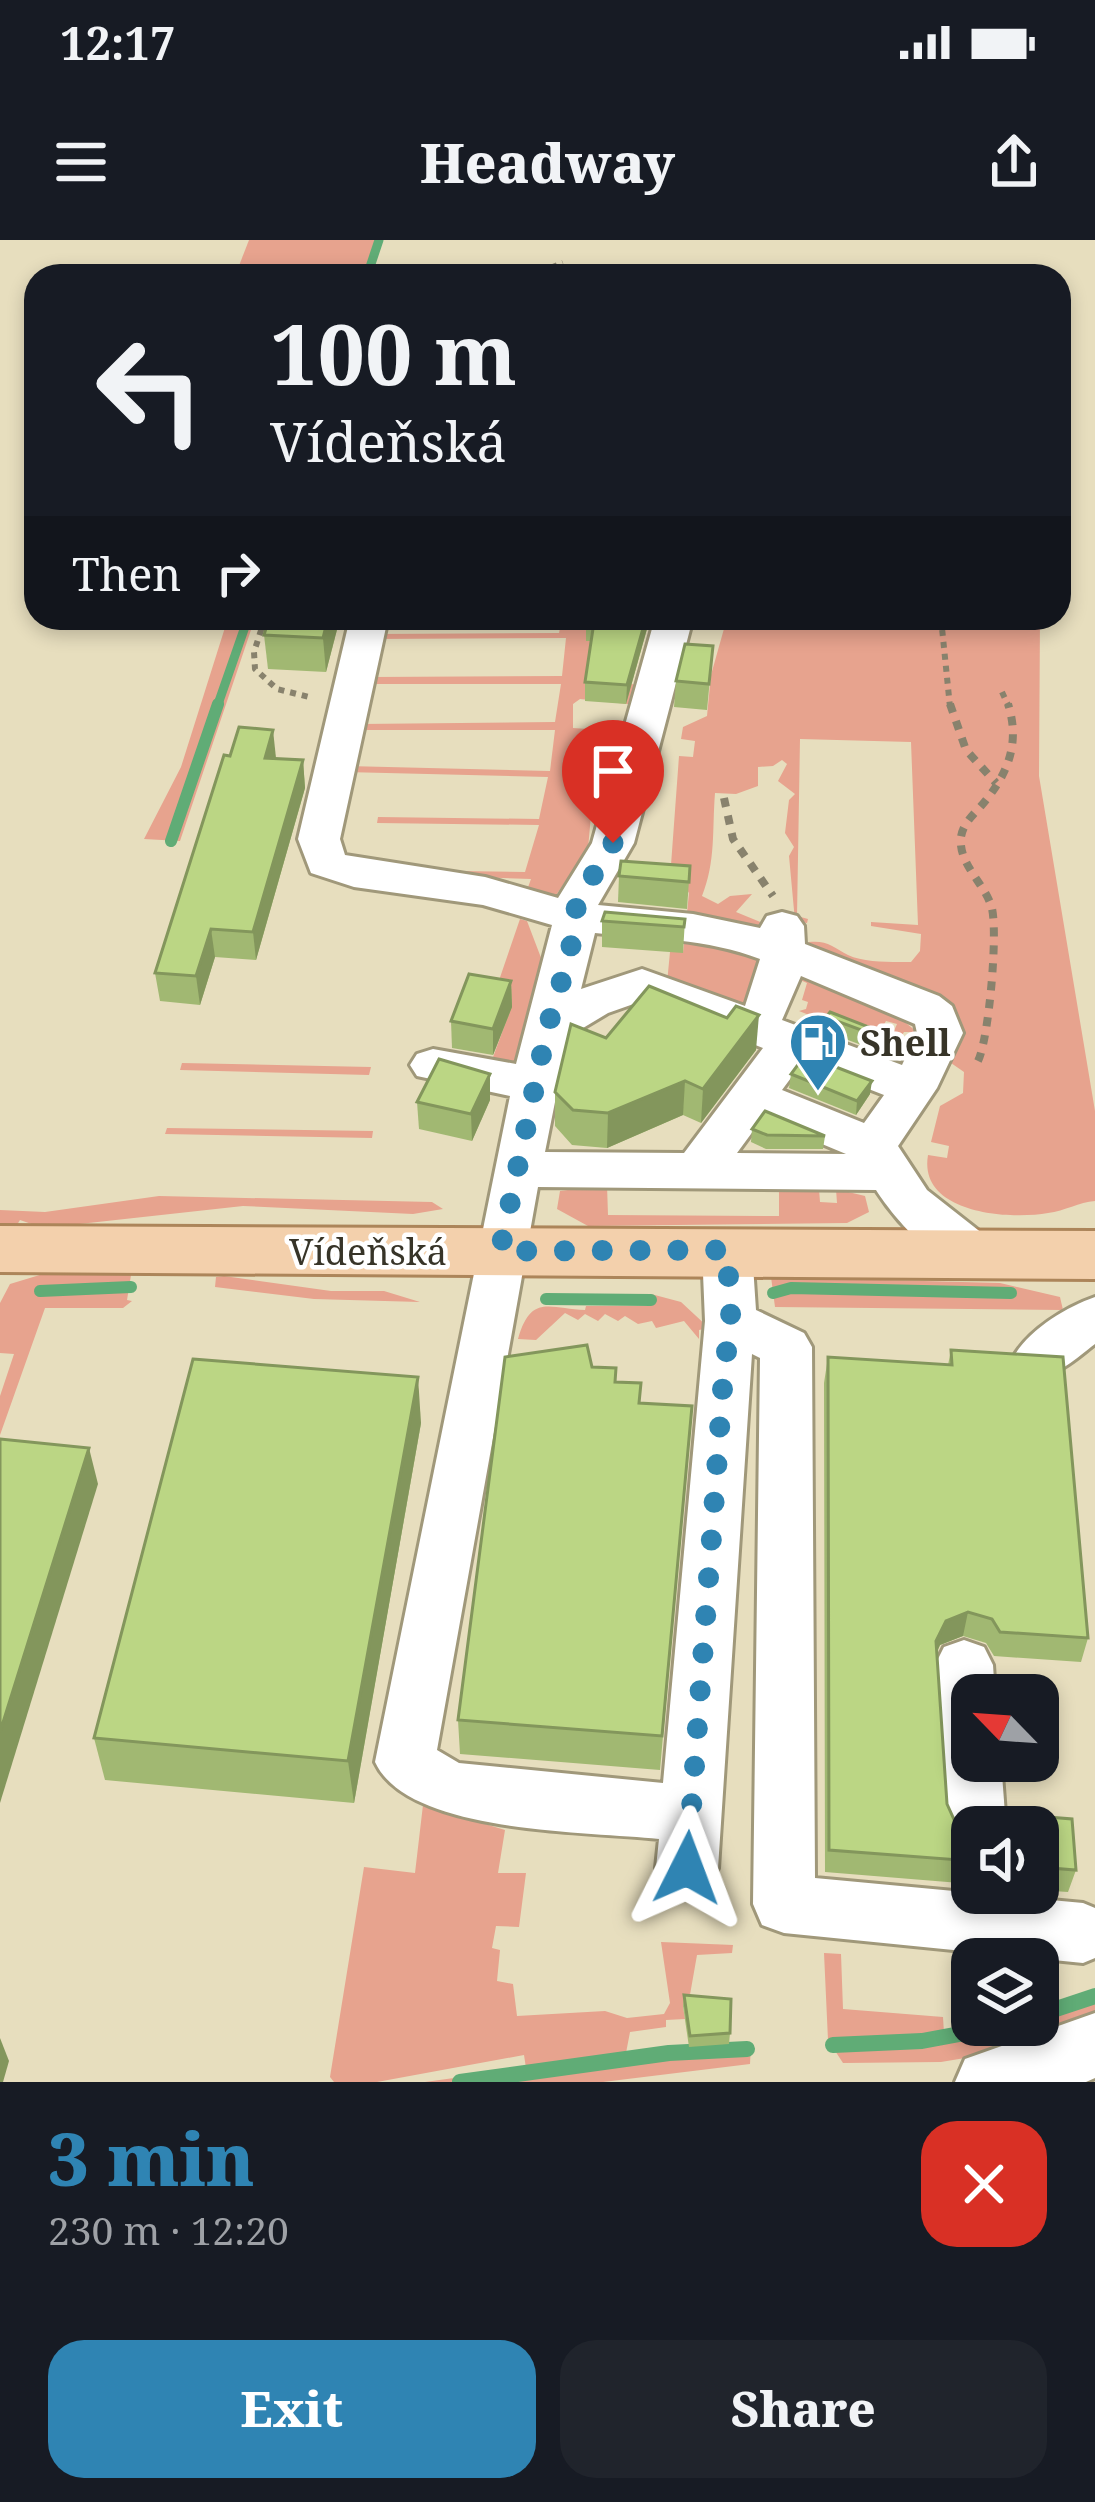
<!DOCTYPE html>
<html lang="en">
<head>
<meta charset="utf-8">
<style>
	:root { --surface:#171b24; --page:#20242c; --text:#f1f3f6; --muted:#9ea1a6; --accent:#2f84b3 }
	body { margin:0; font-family:"Noto Serif",serif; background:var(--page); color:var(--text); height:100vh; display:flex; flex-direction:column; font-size:45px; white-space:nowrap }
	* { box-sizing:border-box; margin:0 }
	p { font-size:39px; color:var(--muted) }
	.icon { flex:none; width:66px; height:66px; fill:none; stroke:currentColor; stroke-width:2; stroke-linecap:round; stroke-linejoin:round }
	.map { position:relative; height:1842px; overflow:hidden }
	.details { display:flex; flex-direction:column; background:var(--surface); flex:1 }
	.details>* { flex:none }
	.hud { position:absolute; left:24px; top:24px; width:1047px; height:366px; border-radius:36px; box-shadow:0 6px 18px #0003; background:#171b24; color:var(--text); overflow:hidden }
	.needle { width:78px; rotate:295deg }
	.buttons { position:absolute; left:951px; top:1434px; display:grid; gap:24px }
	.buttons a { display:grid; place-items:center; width:108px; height:108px; border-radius:24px; background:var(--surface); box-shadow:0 6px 18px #0003; font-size:60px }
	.pin { position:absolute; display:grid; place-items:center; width:102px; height:102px; color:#fff; margin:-123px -51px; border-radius:50% 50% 50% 0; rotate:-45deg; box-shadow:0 0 12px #0007 }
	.pin .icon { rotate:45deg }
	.me { position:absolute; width:132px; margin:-66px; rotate:3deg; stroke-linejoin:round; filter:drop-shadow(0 0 9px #0008) }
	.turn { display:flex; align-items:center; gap:42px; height:252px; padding:0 48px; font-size:54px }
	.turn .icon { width:156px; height:156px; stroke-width:2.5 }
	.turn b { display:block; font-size:84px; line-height:102px }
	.then { display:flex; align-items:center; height:114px; padding:0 48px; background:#0003; gap:24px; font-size:45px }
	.round { display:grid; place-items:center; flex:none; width:126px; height:126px; border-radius:36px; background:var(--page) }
	.head { display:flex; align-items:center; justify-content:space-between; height:204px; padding:0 48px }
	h1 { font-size:72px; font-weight:800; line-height:90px; color:var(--accent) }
	.cta { display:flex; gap:24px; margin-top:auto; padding:24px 48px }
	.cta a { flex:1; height:138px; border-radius:36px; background:var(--accent); color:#fff; font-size:48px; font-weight:800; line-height:138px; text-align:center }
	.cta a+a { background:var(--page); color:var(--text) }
	.status { display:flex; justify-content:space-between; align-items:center; height:84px; padding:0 60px; background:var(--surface); direction:ltr }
	.status svg { height:33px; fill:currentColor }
	header { display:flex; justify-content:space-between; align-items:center; height:156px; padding:0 48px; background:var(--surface); font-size:54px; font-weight:800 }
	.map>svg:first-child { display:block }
	.green { fill:#e7a38e }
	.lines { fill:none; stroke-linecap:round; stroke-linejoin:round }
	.stream-far2 { stroke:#60ac76; stroke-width:9 }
	.stream-far1 { stroke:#60ac76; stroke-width:12 }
	.stream { stroke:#60ac76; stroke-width:16 }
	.minor-casing { stroke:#a0987a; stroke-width:6 }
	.major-casing { stroke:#ac855a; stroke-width:6 }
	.path-far1 { stroke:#88826d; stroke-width:6; stroke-dasharray:6 6; stroke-linecap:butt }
	.path { stroke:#88826d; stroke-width:8; stroke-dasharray:9 9; stroke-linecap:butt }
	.minor { fill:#fff; fill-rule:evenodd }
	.major { fill:#f3d0ac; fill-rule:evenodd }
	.wall { fill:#a1b872 }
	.shaded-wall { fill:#83965c }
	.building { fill:#bbd684; stroke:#83965c; stroke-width:3 }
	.route { stroke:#2f84b3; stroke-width:21; stroke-dasharray:0 37.8 }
	.labels { text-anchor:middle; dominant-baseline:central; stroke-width:9; stroke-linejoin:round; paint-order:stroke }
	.poi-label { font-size:36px; font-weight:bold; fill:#373428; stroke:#fff; text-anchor:start }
	.street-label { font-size:36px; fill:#373428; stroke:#fff }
</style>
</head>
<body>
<div class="status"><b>12:17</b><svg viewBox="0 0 49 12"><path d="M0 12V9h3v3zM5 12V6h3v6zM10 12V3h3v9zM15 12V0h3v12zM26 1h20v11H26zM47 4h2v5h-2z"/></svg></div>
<header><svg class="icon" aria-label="menu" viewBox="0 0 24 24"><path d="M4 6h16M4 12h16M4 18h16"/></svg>Headway<svg class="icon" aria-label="share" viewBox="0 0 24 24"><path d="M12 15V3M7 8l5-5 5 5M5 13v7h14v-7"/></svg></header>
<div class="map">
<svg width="1095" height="1842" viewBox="0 0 1095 1842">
	<rect width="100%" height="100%" fill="#e7debe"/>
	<g class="green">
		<path d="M249,0H379L368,36H235Z"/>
		<path d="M228,378H255L180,601L144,599L181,527Z"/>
		<path d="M562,378H588L594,401L588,441L643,445L637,465L580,459L573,464V488L617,491L611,524L595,529L588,609L554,658L526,653L531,639L413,635L387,630L525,632L539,585L377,583L378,577L539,579L548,537L345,532L347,526L550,531L555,490H358L360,484L555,482L561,444H371L372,437L562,436L566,398L373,399L374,394L559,393Z"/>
		<path d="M727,378H1040L1039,536L1095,871V961C1079,962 1065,971 1048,973C1008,980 918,973 928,915L947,918L949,906L931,902L940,866L963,853L964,832L951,823L958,803L810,706L809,702C827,700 833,707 848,715C865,723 893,722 911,722L920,711L921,694L871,686V682L918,685L911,502L800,499L797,676L808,679L807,683L795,681L789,616L794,607L785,593L789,560L795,554L778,541L787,524L782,520L773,526L758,527V546L736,554L715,553C712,591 716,621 702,656L718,664L730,656L752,654L736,672L765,684L769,698L686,683L689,653L671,625L679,516L693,517L695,501L681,499L683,487L707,476L711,435Z"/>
		<path d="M520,679L527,681L543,723L520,828L492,820L511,768L494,755Z"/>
		<path d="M685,696L768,719L748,763L737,767L667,743L670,712H683Z"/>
		<path d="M806,731L919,782L916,788L906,783L917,792H904L894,808L877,801L887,788L894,791L897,784L886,781L879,793L862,796L799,771L806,769L808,762L802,760L807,743L800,740Z"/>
		<path d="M182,823L371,827L369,835L180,830Z"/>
		<path d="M167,888L373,891L372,898L165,894Z"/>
		<path d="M607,945L608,975L779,976V950L819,949L820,962L837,963L836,949L865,956L869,972L847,983L588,986L557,969L560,951Z"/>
		<path d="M159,956L432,962L443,969L413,974L243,966L43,988L20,980L15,988H0V970L45,972Z"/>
		<path d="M43,1034L131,1035L127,1060L132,1061L123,1068H45L0,1195V1156L14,1114L0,1113V1063L10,1044Z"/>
		<path d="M224,1036L331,1051H384L420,1062L314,1059L215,1047L216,1037Z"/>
		<path d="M771,1037L1000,1043L1060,1057L1063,1070L775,1067Z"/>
		<path d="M651,1054L681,1062L709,1088L699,1090V1099L684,1081L656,1088L652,1081L638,1084L625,1076L618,1081L605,1074L598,1081L585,1074L578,1080L565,1073L536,1100L518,1099C531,1053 550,1069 585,1070L586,1066H650Z"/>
		<path d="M423,1565L505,1590L498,1633H526L519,1687L496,1686L492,1708L500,1710L497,1741L513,1744L517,1776L605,1771L627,1778L664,1774L670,1763L661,1702L733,1705L732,1713L697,1715L688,1766L683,1767L685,1779L666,1780V1787L630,1792L626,1813L751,1803L750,1824L603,1842H425L526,1828L524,1815L377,1842H334L330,1837L364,1627L415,1633Z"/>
		<path d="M824,1713L841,1714L843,1769L943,1777L944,1793L996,1785H1038V1770L1095,1752V1778L977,1816L941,1822L843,1823L828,1800Z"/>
	</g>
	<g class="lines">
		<g class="stream-far2">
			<path d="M367,36L379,0"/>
			<path d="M217,467L248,378"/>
		</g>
		<g class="stream-far1">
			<path d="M171,601L218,464"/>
			<path d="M40,1051L131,1047"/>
			<path d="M773,1053L791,1048L1011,1053"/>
			<path d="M546,1059L651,1060"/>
		</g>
		<g class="stream">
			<path d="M1038,1775L1095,1756"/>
			<path d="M833,1805L922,1801L1008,1785"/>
			<path d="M460,1842L669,1813L747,1809"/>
		</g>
		<g class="minor-casing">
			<g id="minor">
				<path d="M350,378H388L340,599L345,615L485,637L558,658L592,603L655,378H693L634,603L598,665L693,674L760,688L767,676L782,672L797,676L804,686L805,704L939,756L952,766L963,793L937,848L898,906L927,950L992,1001L999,1014L992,1027C948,1041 898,984 876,950L538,947L437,1510L459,1523L663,1543L705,1081L702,1010L709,997L727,991L745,997L752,1010L756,1070L804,1093L812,1107L815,1638L1083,1663L1095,1668V1718L1083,1723L784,1693L762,1685L753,1664L760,1118L752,1114L718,1628L709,1648L687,1657L665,1648L656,1628L659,1599C586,1591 408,1594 375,1522L510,856L417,836L410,825L417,814L433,809L516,824L552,685L483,665L354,647L311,633L298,599ZM595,693C649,698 708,699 760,719L745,766L642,729L581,749ZM801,736L915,784L917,793L902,825L782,780ZM642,761L763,808L684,913L545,912L568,797L608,773ZM802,823L884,855L864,883L782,850ZM762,879L846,914L737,913Z"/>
				<path d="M1095,1057V1104C1070,1123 1052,1143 1021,1132L1013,1118C1027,1091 1066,1067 1095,1057Z"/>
				<path d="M964,1400L984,1407L993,1425L995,1455H972V1521H1001L1006,1587H972V1614L955,1607L946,1587L935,1425L944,1407Z"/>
				<path d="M1095,1773V1838L1086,1842H955L965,1819Z"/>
			</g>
		</g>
		<g class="major-casing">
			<path id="major" d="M0,986L1095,991V1039L0,1032Z"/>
		</g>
		<g class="path-far1">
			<path d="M529,36L563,23"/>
			<path d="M265,378L254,412L255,429L277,449L313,458"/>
			<path d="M941,378L950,467"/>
			<path d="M1002,452L1009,467"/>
		</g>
		<g class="path">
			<path d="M950,464L966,510L996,543"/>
			<path d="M724,558L733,599L773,656"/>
			<path d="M978,821C989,799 999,686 991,665C983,642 958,623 961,597C963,584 972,576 981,566C1007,536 1021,504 1008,464"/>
		</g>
		<use href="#minor" class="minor"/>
		<use href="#major" class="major"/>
	</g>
	<g class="wall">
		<path d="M269,378H340L326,432L268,429L264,395Z"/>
		<path d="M586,378H650L626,464L585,461V442L591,401H586Z"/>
		<path d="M713,406L707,470L674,467L676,441Z"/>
		<path d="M276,518L303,520L305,548L256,720L215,717L200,765L160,761L155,733Z"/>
		<path d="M690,626L687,669L618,662L619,636Z"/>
		<path d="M685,679L683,713L602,707V681Z"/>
		<path d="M511,741L512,767L493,815L452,808L451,781Z"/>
		<path d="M826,777L902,800L900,814L896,818L824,791Z"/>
		<path d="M606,798L756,810L701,883L683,875L607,908L572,905L555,886V852Z"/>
		<path d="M791,834L870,854L856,875L789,848Z"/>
		<path d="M490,860L472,901L419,889L417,862Z"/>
		<path d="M752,889L825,896L823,909H766L751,902Z"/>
		<path d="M951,1110L1088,1398L1081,1422L994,1416L986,1403L963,1396L940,1405L937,1412L947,1564L957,1586L972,1592V1644L825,1632L824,1143L828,1117L948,1125Z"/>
		<path d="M592,1127L616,1142L640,1163L692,1166L660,1530L460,1514L458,1480Z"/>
		<path d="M421,1183L354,1563L105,1540L94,1498Z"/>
		<path d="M983,1572L1072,1579L1076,1630L1068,1652L1038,1650V1587H979Z"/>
		<path d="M684,1755L730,1793L729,1804L689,1807L683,1766Z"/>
	</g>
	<g class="shaded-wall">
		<path d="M328,378H340L326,432L323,398Z"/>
		<path d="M646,378H650L626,464L627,445Z"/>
		<path d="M273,490L276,518H265Z"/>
		<path d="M303,520L305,548L256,720L253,692Z"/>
		<path d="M211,689L215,717L200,765L196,736Z"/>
		<path d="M511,741L512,767L493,815V789Z"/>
		<path d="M759,775L756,810L701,883L703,849Z"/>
		<path d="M490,834V860L472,901L471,874Z"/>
		<path d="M685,841L683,875L607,908L608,873Z"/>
		<path d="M872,841L870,854L856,875L857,861Z"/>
		<path d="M418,1137L421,1183L354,1563L348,1521Z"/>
		<path d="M89,1208L98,1244L0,1563V1492Z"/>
		<path d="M968,1372L963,1396L940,1405L931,1425L936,1401L946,1381Z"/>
		<path d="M0,1798L9,1821L3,1842H0Z"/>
	</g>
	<g class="building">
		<path d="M269,378H328L323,398L264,395Z"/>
		<path d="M586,378H646L627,445L585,442L594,382H586Z"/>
		<path d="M685,404L713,406L709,444L676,441Z"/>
		<path d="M239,487L273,490L265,518L303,520L253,692L211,689L196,736L155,733L224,515L230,516Z"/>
		<path d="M621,621L690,626L689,642L619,636Z"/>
		<path d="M605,672L685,679L684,687L602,681Z"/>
		<path d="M469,734L511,741L493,789L451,781Z"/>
		<path d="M649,746L727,778L736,766L759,775L703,849L685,841L608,873L573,870L555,852L571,784L606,798Z"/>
		<path d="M830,772L902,800L899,804L826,777Z"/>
		<path d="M805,815L872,841L857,861L791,834Z"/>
		<path d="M439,819L490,834L471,874L417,862Z"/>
		<path d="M765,871L825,896L767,895L752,889Z"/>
		<path d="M587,1105L592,1127L616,1128L615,1142L641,1143L639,1163L692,1166L662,1496L458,1480L505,1117Z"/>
		<path d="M951,1110L1063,1117L1088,1398L1000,1392L992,1379L968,1372L946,1381L936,1401L947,1564L957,1586L972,1592V1621L829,1610L828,1117L952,1125Z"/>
		<path d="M193,1119L418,1137L348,1521L94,1498Z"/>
		<path d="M0,1199L89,1208L0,1492Z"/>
		<path d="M983,1572L1072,1579L1076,1630L1038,1627V1587H982Z"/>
		<path d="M684,1755L731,1759L730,1793L690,1796Z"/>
	</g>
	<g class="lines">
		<path class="route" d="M613,603L577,662L570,713L547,789L500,1011L727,1010L731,1081L724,1129L687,1628"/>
	</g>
	<defs>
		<g id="fuel-pin" transform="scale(3)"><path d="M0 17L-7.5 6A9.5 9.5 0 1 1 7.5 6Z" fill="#2f84b3" stroke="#fff"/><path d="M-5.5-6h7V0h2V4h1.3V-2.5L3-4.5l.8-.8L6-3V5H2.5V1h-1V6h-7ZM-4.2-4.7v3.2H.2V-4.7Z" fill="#fff"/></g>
	</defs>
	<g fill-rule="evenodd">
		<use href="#fuel-pin" x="818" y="802"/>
	</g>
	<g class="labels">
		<g class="poi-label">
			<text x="860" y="802">Shell</text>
		</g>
		<g class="street-label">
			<text x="368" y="1011">Vídeňská</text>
		</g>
	</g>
</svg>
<div class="buttons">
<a><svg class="needle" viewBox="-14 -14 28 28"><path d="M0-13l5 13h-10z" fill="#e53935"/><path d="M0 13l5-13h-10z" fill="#9ea1a6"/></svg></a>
<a><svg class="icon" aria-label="sound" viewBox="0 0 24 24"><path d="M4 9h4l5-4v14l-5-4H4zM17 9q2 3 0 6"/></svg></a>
<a><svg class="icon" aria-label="layers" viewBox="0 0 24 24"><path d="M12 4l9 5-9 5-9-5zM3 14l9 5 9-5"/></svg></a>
</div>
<div class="pin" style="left:613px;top:603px;background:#d93025"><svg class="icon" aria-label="arrive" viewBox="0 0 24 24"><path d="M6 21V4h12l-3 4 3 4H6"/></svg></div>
<svg class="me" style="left:687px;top:1628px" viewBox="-20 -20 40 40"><path d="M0-17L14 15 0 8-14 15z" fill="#2f84b3" stroke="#fff" stroke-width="4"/></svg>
<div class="hud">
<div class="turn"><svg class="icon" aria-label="left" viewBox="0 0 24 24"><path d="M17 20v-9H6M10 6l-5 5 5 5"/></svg><div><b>100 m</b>Vídeňská</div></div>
<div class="then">Then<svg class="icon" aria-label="right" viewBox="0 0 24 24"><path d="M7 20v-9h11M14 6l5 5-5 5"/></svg></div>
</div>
</div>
<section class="details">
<div class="head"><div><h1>3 min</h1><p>230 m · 12:20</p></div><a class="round" style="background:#d93025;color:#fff"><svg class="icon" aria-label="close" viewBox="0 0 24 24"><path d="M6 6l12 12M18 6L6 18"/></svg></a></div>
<div class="cta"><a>Exit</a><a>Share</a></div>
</section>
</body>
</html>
